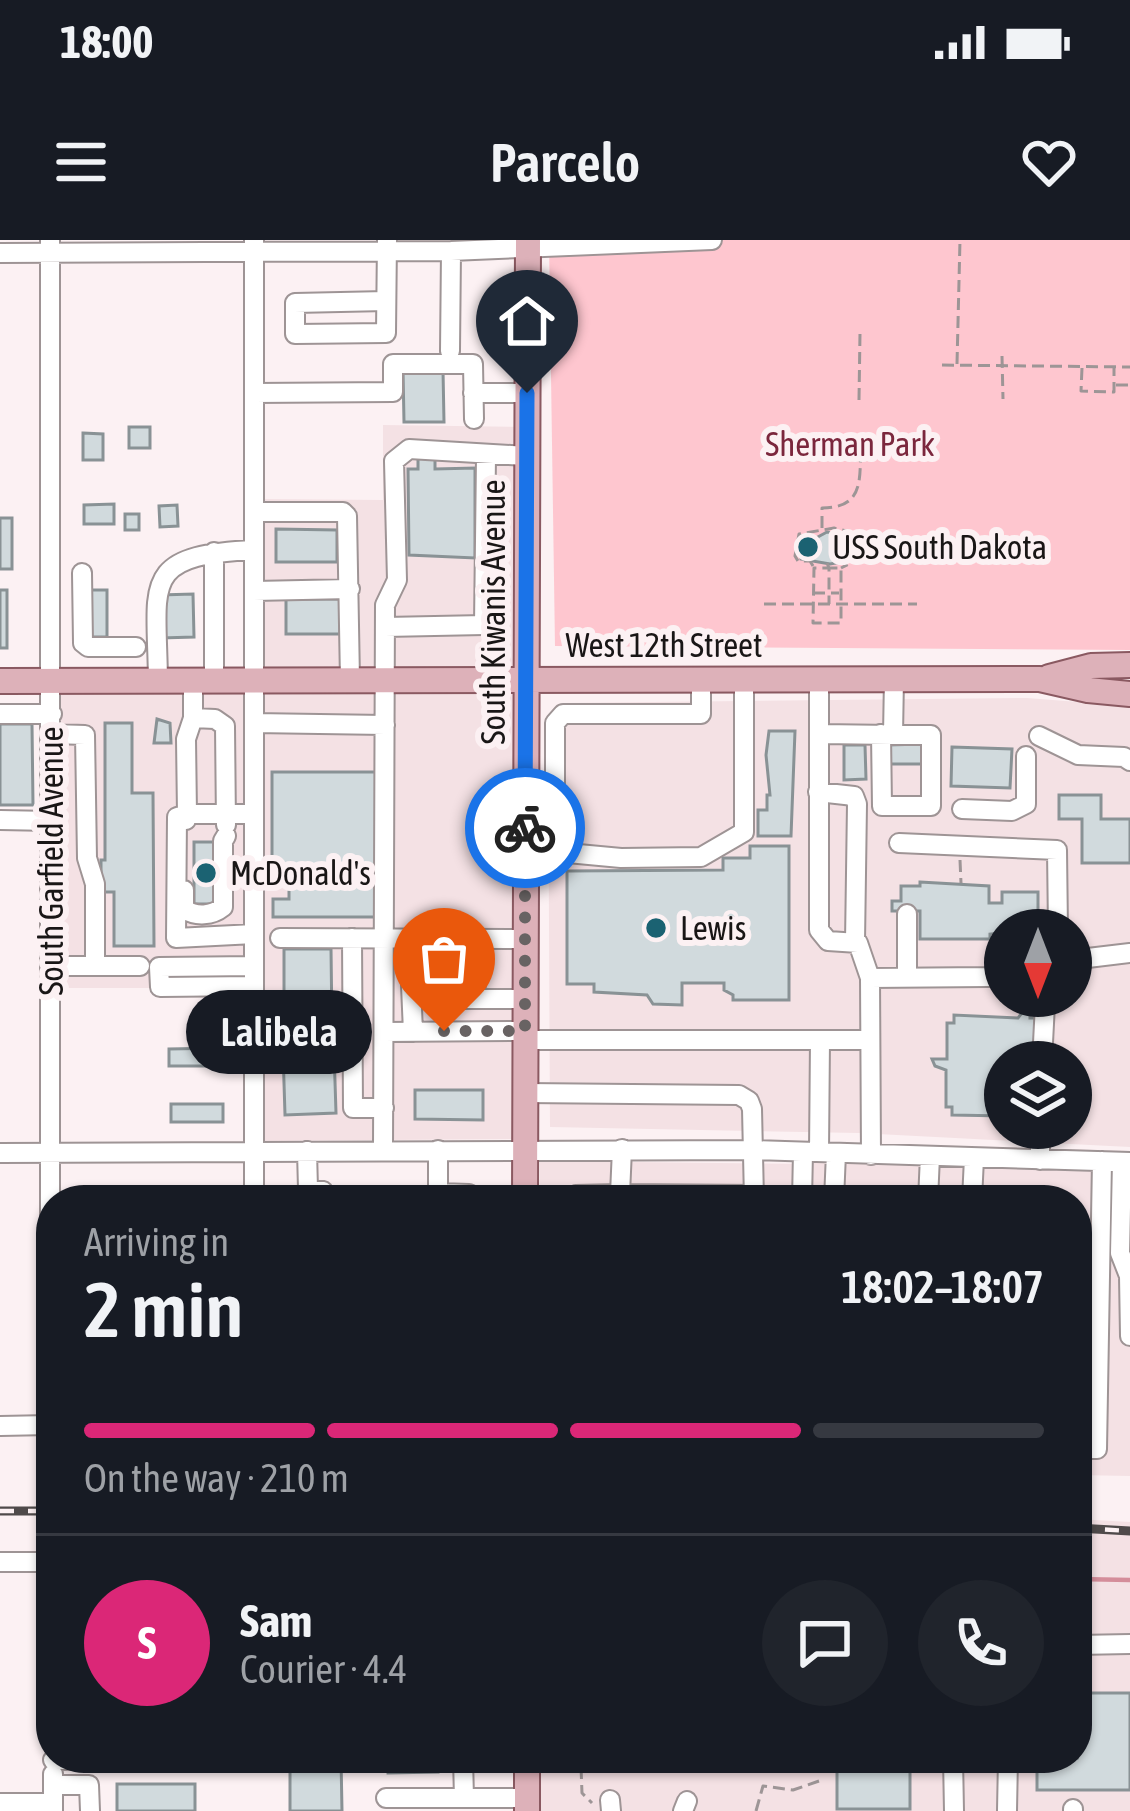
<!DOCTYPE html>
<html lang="en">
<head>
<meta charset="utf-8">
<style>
  body { margin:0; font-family:"Asap Condensed",sans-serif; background:#20242c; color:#f1f3f6; height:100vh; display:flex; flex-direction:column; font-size:45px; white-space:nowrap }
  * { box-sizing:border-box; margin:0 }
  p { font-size:39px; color:#9ea1a6 }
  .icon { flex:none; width:66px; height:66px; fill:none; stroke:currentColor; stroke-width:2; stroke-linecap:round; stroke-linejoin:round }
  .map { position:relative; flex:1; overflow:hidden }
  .details { position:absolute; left:36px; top:945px; width:1056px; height:588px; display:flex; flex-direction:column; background:#171b24; border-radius:48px; box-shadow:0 3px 9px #0004 }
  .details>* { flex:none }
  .needle { width:78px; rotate:180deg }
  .buttons { position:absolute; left:984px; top:669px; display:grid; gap:24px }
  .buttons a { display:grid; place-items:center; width:108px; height:108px; border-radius:50%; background:#171b24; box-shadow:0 3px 9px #0004; font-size:60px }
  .pin { position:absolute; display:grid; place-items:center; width:102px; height:102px; color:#fff; margin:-123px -51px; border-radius:50% 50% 50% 0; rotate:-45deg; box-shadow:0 0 12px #0007 }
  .pin .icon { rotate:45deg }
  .courier { position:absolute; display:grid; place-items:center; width:120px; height:120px; margin:-60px; border:9px solid #1a73e8; border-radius:50%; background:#fff; color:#222; box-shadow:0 3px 15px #0007 }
  .bubble { position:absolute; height:84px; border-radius:42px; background:#171b24; box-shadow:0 3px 9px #0004; font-size:39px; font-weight:600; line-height:84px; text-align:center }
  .summary em { font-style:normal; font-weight:600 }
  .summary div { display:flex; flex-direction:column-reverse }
  .summary { display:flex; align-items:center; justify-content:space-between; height:204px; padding:0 48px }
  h1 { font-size:78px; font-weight:600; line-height:90px }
  .bar { display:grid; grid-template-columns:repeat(4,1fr); gap:18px 12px; align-content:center; height:144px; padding:0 48px }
  .bar i { height:15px; border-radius:9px; background:#363941 }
  .bar .active { background:#db2777 }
  .bar p { grid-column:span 4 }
  .line { display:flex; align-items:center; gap:30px; padding:0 48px; border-top:3px solid #363941 }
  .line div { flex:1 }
  .round { display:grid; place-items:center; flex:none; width:126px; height:126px; border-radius:63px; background:#20242c }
  .status { display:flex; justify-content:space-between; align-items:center; height:84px; padding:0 60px; background:#171b24; direction:ltr }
  .status svg { height:33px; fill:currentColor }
  header { display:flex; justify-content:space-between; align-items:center; height:156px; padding:0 48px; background:#171b24; font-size:54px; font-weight:600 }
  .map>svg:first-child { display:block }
  .built { fill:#f4e1e4; fill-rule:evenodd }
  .green { fill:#fec6cf }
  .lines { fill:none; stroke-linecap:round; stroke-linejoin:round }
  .stream { stroke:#d48d9a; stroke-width:4.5 }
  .building { fill:#d1dadd; stroke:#899295; stroke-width:3 }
  .minor-casing { stroke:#9e9495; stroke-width:22 }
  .major-casing { stroke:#8a5961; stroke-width:28 }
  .path { stroke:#9d9596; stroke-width:3; stroke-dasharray:12 6; stroke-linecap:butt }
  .minor { stroke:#fff; stroke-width:18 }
  .major { stroke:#ddb1b9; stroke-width:24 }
  .rail-casing { stroke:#4f4a4a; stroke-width:9 }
  .rail { stroke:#fcf1f3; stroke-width:4.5; stroke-dasharray:14; stroke-linecap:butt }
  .done { stroke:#686363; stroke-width:12; stroke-dasharray:0 21.6 }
  .route { stroke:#1a73e8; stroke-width:15 }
  .poi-dot { fill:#1b6272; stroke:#fcf1f3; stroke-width:4.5 }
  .labels { text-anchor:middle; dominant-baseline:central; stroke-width:12; stroke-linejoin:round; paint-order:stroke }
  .park-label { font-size:33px; fill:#7b273d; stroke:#fcf1f3 }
  .poi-label { font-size:33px; fill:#191616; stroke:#fcf1f3; text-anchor:start }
  .street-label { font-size:33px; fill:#191616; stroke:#fcf1f3 }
</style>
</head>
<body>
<div class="status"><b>18:00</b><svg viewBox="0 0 49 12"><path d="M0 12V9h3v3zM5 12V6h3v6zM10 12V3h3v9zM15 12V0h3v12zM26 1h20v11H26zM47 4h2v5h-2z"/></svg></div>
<header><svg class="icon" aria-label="menu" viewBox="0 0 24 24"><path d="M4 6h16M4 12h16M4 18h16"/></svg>Parcelo<svg class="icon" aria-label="heart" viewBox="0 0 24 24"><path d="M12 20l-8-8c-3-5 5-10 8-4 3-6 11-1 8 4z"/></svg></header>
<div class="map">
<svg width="1130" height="1571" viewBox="0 0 1130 1571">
  <rect width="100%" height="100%" fill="#fcf1f3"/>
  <path class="built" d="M383,185L524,187L515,427L262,432L261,259L383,260Z
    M247,451L248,718L156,719L155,748H56L57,452Z
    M262,451L516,453L515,899L262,901Z
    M1027,458L1130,466V907L858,893L550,887L548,477L554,468L564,463ZM1005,690H1071V756H1005ZM1005,822H1071V888H1005Z
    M815,902L1130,911V1236L1077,1235V960H540V921L813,924Z
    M1077,1279L1130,1282V1571H527V1518H1077Z"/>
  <path class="green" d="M549,0H1130V410L555,406Z"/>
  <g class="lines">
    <path class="stream" d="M1077,1339L1130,1340"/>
  </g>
  <path class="building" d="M403,130H443L444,182H404Z
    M129,187H150V208H129Z
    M83,193L103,194V220H83Z
    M418,218H435V229L475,228V318L409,315L408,229H418Z
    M114,264V284H84V265Z
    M177,265L178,286L160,287L159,266Z
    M125,274H139V290H125Z
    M0,278H12V329H0Z
    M276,289L337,290V322H276Z
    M827,292L854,296V320L830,324L801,319V296L816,298Z
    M0,350H7V408H0Z
    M87,350H107V397H87Z
    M193,354L194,397L161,398L160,355Z
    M286,359H340V394H286Z
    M157,479L170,483L171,503H154Z
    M105,483H132V553H153L154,706H114V652H101V620H105Z
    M0,484H32L33,565H0Z
    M769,491H795L791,596H758V570H767V555H770L766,515Z
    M923,504V524H887V505Z
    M844,505H865L866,539L844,540Z
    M952,507L1012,509L1010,548L951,546Z
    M272,532H380V677H273V659H289V630H272Z
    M1059,555H1101V579H1130V623H1082V579H1059Z
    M194,602H218V664H194Z
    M750,606H789V760H733V755L724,750V743H682V765L653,764L647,755L594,752V744H567V631L723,630V618H750Z
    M920,642L989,646V663H1002V652H1038V685H1033V690L990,694V699H920V671H892V661H901V646H920Z
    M284,709H331L332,786H284Z
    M433,725L486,726L485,750L433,749Z
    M1025,769H1030V778H1037L1036,822H1005V876L952,875V867H946V830L935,826L932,819H947V783H954V775L1018,778Z
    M223,808V826H169V809Z
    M334,810L336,873L285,875L283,811Z
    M415,850H483V880L415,879Z
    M171,864H223V882H171Z
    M1077,996H1092L1090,1076L1077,1075Z
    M1077,1453H1130V1550H1037V1518H1077Z
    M290,1518H341L342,1571H290Z
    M387,1518H438V1532L388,1533Z
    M742,1518H763L762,1530L741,1529Z
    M837,1518H910V1569H837Z
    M117,1544H195V1571H117Z"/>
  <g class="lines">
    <defs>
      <path id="minor" d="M50,0V1241
        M254,0V960
        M0,13L451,11L712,0
        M386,61L295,63V94L386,93L387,0
        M450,111L451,11
        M254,153L393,152V124H473L474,179
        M473,153H527
        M254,272H343L347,276L350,440
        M214,312V440
        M82,333L83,403L88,407H136
        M254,351L350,349
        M385,387L484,385L486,216
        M819,437V690L828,701L858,703L870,738
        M193,440V478L186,499L187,574L177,577L176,698L254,694
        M158,441C157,343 139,315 254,310
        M0,474H52
        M193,478L215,479L225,486L226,585
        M254,483L385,485
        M52,494L85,495L87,618L95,644V726
        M821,494L893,495L894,438
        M881,494L882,566H931V495H893
        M1039,496L1078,515L1124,517L1130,521
        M818,552L854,556L857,564L855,702
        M962,569L1012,571L1026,564V516
        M0,580L51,581
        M186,580L187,574H254
        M899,603L1057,610L1058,690
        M525,609L621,618L701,617L744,592V438
        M555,612V483L563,474H701V438
        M184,650V669C196,677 212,676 223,667V601L226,596
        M280,698L525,699
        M352,698L353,868H384
        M409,698L413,792
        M1071,720L1130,713
        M51,726H140
        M254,726L159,727L160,747L254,746
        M411,736L430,759H525
        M907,737V674
        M384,792L525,791
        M525,800H870
        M1042,822L1045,764L1049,756
        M525,853L739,855L749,861L752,869L754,960
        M622,909L620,954L754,955
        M383,910L385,365L397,340L394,221L409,209L527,216
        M438,910V953L469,954L479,960
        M307,911L308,949L323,951V960
        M819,912L820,800
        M0,913L751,910L1130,922
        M871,915L870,738L988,737L1005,733
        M1040,920V888
        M1122,922L1120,1013L1129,1036L1130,1096
        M576,960V955L620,954
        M802,960L803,912
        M834,960L836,913
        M928,960L930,916
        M972,960L974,918
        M0,1186L50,1185
        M1077,1209H1097L1102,921
        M0,1322H51
        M1077,1405L1130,1404
        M463,1518L464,1558
        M953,1518L954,1571
        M53,1520L259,1518
        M53,1534V1571
        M53,1545H89L90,1571
        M386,1558H527
        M610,1560L611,1571
        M0,1563H53
        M683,1571L687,1561
        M1007,1571L1008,1518
        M1073,1571V1569"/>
      <path id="major" d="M1049,437L1091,426L1130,425
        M0,441L1040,439L1088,450L1130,454
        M525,960L528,0
        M527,1518V1571"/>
    </defs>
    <use href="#minor" class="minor-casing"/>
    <use href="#major" class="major-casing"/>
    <path class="path" d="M1002,116L1003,159
      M957,124L960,0
      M942,125L1130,127
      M1082,128L1081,151L1114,152V127
      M1116,145H1130
      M859,160L860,93
      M822,288V268C866,268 859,237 861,203
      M827,323L829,328H814L813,383H841V328H829V364
      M813,326L810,321H798L795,316L799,294L834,288L858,294L859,319L841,328
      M813,353H839
      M764,364H917
      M960,620L961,643
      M1037,960V944
      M581,1527L582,1553L592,1563
      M756,1571L763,1546L793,1550L819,1541"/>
    <use href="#minor" class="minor"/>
    <use href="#major" class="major"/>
    <defs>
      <path id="rail" d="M0,1271H51
        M1077,1288L1130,1291"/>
    </defs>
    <use href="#rail" class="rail-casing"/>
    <use href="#rail" class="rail"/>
  </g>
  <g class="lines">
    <path class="done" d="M444,791H525V588"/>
    <path class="route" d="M525,588L527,153"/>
  </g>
  <g class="poi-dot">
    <circle cx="808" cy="307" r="12"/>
    <circle cx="206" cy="633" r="12"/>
    <circle cx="656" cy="688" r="12"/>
  </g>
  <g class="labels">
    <g class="park-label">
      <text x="850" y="204">Sherman Park</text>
    </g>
    <g class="poi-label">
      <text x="832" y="307">USS South Dakota</text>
      <text x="230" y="633">McDonald's</text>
      <text x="680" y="688">Lewis</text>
    </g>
    <g class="street-label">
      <text transform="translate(493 372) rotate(-90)">South Kiwanis Avenue</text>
      <text x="664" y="405">West 12th Street</text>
      <text transform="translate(51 621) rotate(-90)">South Garfield Avenue</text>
    </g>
  </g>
</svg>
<div class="buttons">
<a><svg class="needle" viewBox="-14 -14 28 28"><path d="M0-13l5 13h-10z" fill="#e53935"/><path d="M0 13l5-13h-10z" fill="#9ea1a6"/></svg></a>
<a><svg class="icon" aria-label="layers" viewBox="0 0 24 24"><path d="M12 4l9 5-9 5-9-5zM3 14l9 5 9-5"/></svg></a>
</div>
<div class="pin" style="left:444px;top:791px;background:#ea580c"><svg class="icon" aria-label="bag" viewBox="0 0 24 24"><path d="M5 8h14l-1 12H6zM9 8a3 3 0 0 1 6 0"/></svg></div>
<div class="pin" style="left:527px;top:153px;background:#1f2937"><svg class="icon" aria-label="home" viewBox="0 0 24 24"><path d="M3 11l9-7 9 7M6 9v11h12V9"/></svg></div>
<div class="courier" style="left:525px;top:588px"><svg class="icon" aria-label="bike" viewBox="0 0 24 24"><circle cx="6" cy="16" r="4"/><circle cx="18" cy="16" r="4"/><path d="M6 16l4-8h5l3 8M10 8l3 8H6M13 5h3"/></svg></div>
<div class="bubble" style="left:186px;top:750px;width:186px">Lalibela</div>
<section class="details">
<div class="summary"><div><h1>2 min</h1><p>Arriving in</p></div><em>18:02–18:07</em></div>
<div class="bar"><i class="active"></i><i class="active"></i><i class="active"></i><i></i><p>On the way · 210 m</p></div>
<div class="line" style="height:216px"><b class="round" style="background:#db2777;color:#fff">S</b><div><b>Sam</b><p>Courier · 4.4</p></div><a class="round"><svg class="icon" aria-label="chat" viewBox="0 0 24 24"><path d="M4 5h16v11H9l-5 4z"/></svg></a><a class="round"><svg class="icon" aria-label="phone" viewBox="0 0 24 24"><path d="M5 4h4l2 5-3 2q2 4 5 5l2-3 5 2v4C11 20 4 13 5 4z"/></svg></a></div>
</section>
</div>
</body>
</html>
